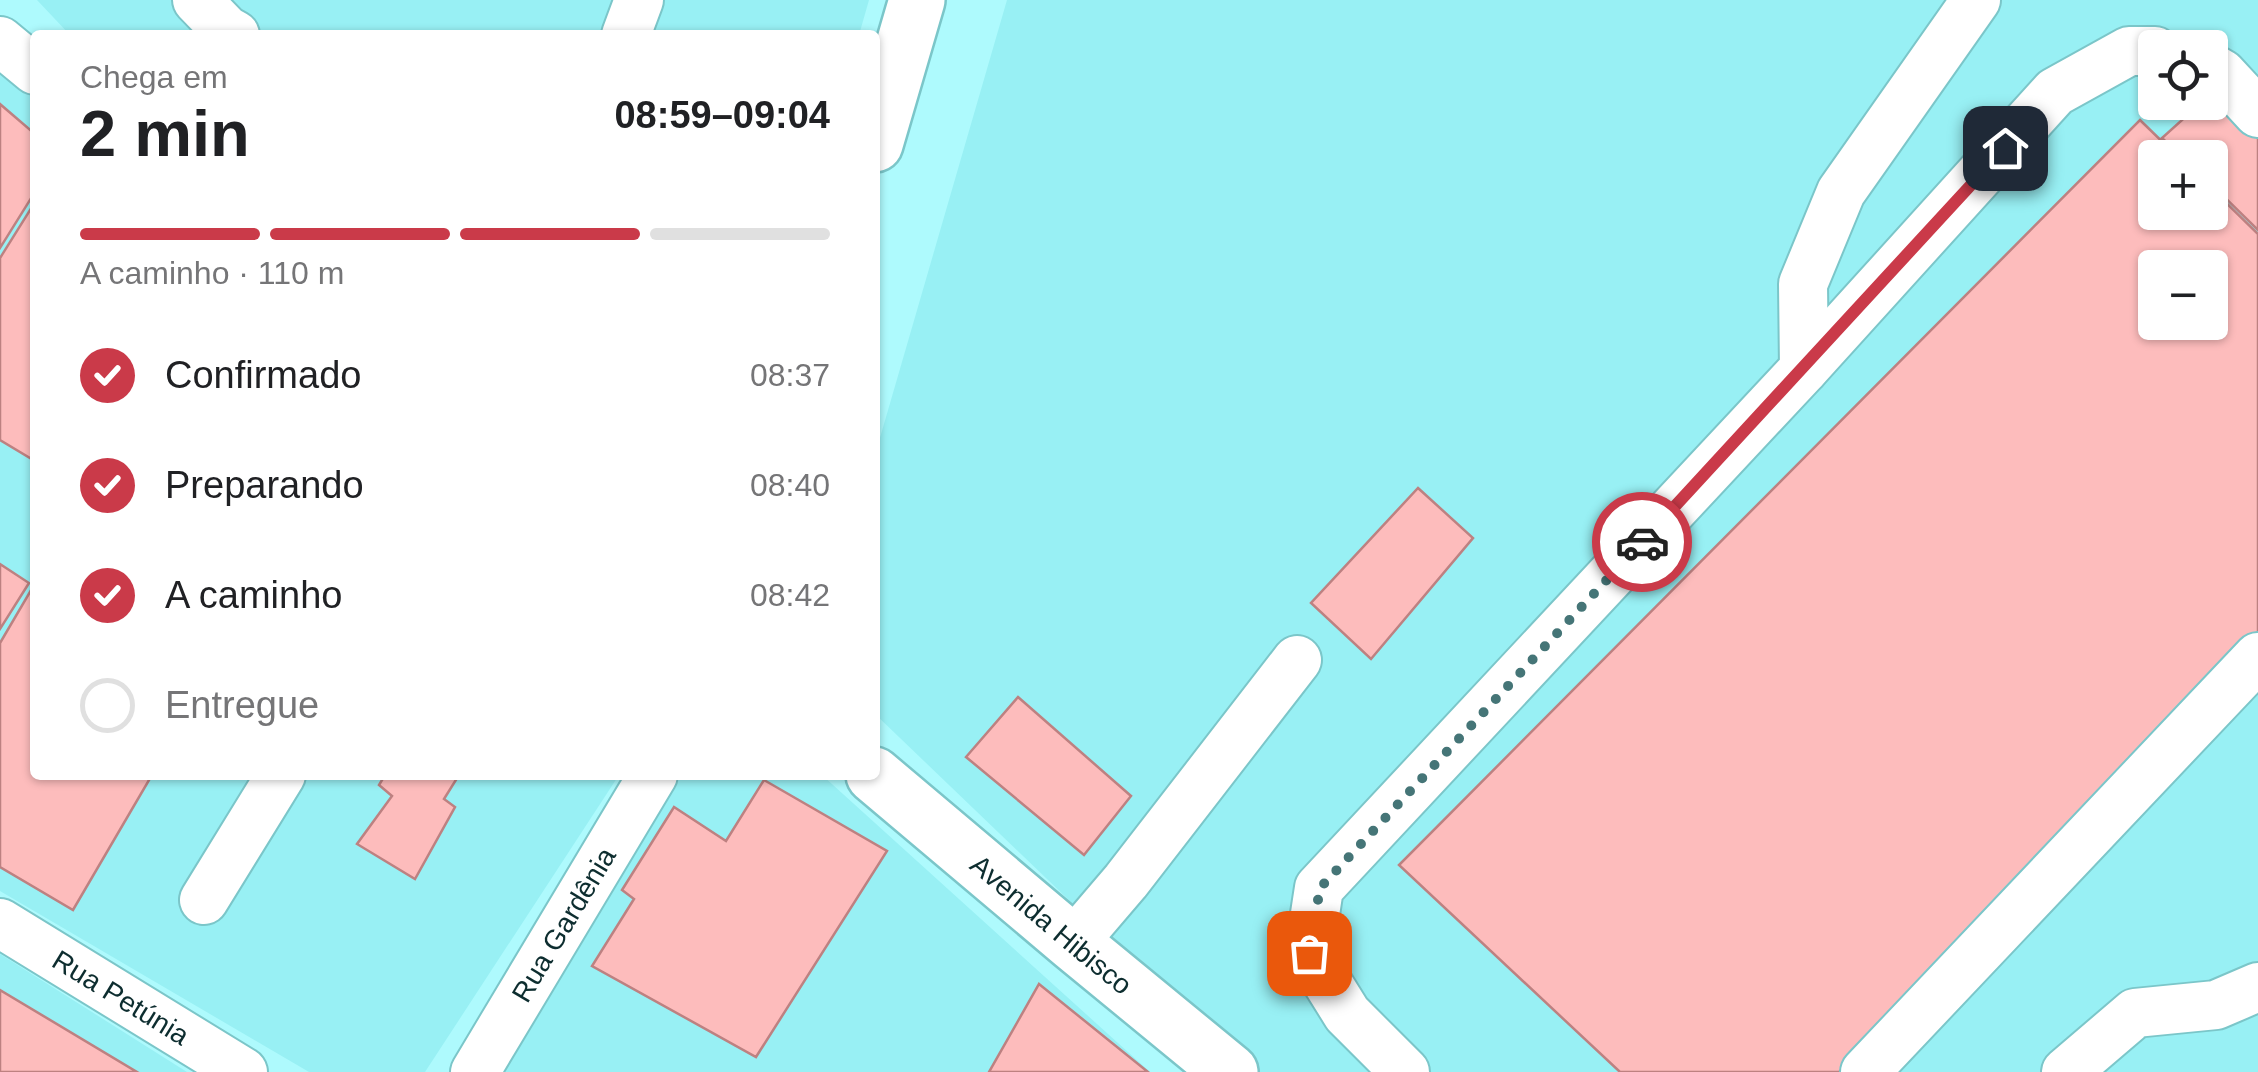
<!DOCTYPE html>
<html lang="pt">
<head>
<meta charset="utf-8">
<style>
  body { margin:0; font-family:Helvetica,sans-serif; background:#f2f2f2; color:#202124; height:100vh; display:flex; flex-direction:column; font-size:38px; white-space:nowrap }
  * { box-sizing:border-box; margin:0 }
  p { font-size:32px; color:#757577 }
  .icon { flex:none; width:55px; height:55px; fill:none; stroke:currentColor; stroke-width:2; stroke-linecap:round; stroke-linejoin:round }
  .map { position:relative; flex:1; overflow:hidden }
  .sheet { position:absolute; left:30px; top:30px; width:850px; height:750px; display:flex; flex-direction:column; background:#fff; border-radius:10px; box-shadow:0 2px 8px #0004 }
  .sheet>* { flex:none }
  .tools { position:absolute; left:2138px; top:30px; display:grid; gap:20px }
  .tools a { display:grid; place-items:center; width:90px; height:90px; border-radius:10px; background:#fff; box-shadow:0 2px 8px #0004; font-size:50px }
  .pin { position:absolute; display:grid; place-items:center; width:85px; height:85px; color:#fff; margin:-42px; border-radius:20px; box-shadow:0 5px 15px #0006 }
  .courier { position:absolute; display:grid; place-items:center; width:100px; height:100px; margin:-50px; border:8px solid #ca3a49; border-radius:50%; background:#fff; color:#222; box-shadow:0 2px 12px #0007 }
  .overview em { font-style:normal; font-weight:700 }
  .overview div { display:flex; flex-direction:column-reverse }
  .overview { display:flex; align-items:center; justify-content:space-between; height:170px; padding:0 50px }
  h1 { font-size:65px; font-weight:700; line-height:75px }
  .bar { display:grid; grid-template-columns:repeat(4,1fr); gap:15px 10px; align-content:center; height:120px; padding:0 50px }
  .bar i { height:12px; border-radius:8px; background:#e0e0e0 }
  .bar .active { background:#ca3a49 }
  .bar p { grid-column:span 4 }
  ol { padding:0 50px; list-style:none }
  li { display:flex; align-items:center; gap:30px; height:110px }
  li p { margin-inline-start:auto }
  li .icon { padding:10px; border-radius:50%; background:#ca3a49; color:#fff; stroke-width:4 }
  li:last-child { color:#757577 }
  li i { width:55px; height:55px; border:5px solid #e0e0e0; border-radius:50% }
  .map>svg:first-child { display:block }
  .built { fill:#98f0f4; fill-rule:evenodd }
  .building { fill:#fdbcbc; stroke:#bd8181; stroke-width:2.5; fill-rule:evenodd }
  .lines { fill:none; stroke-linecap:round; stroke-linejoin:round }
  .minor-casing { stroke:#7bc6c9; stroke-width:52 }
  .major-casing { stroke:#7bc6c9; stroke-width:60 }
  .minor { stroke:#fff; stroke-width:48 }
  .major { stroke:#fff; stroke-width:55 }
  .done { stroke:#457577; stroke-width:10; stroke-dasharray:0 18 }
  .route { stroke:#ca3a49; stroke-width:12 }
  .labels { text-anchor:middle; dominant-baseline:central; stroke-width:8; stroke-linejoin:round; paint-order:stroke }
  .street-label { font-size:28px; fill:#0d2d2f; stroke:#fff }
</style>
</head>
<body>
<div class="map">
<svg width="2258" height="1072" viewBox="0 0 2258 1072">
  <rect width="100%" height="100%" fill="#aefafd"/>
  <path class="built" d="M37,0H869L859,35H70Z
    M1007,0H2258V1072H1248L875,714V455ZM2155,48H2210V102H2155ZM2155,158H2210V212H2155ZM2155,268H2210V322H2155Z
    M0,55L35,86V775H619L425,1072H309L0,891Z
    M682,775H822L1150,1072H503Z
    M0,954L187,1072H0Z"/>
  <path class="building" d="M2213,92L2258,137V230L2210,183V158H2183L2162,138L2202,102H2210V95Z
    M0,104L35,134V192L0,248Z
    M2140,120L2179,158H2155V212H2210V187L2258,234V640L1839,1072H1620L1399,865ZM2155,268H2210V322H2155Z
    M35,202V461L0,440V258Z
    M1418,488L1473,538L1371,659L1311,603Z
    M0,564L29,583L0,629Z
    M34,585L35,775H152L73,910L0,867V643Z
    M1018,697L1131,796L1084,855L966,757Z
    M385,775H459L444,799L455,807L415,879L357,844L392,796L379,785Z
    M764,780L887,851L756,1057L592,966L634,899L622,890L674,807L726,841Z
    M1039,984L1148,1072H989Z
    M0,990L137,1072H0Z"/>
  <g class="lines">
    <defs>
      <g id="minor">
        <path d="M197,0L226,30L235,35"/>
        <path d="M626,35L639,0"/>
        <path d="M0,41L35,70"/>
        <path d="M2210,67L2222,74L2258,113"/>
        <path d="M1804,369L1803,284L1841,192L1976,0"/>
        <path d="M204,900L281,775"/>
        <path id="s1" d="M0,923L243,1072"/>
        <path d="M1073,943L1126,881L1297,660"/>
        <path id="s2" d="M475,1072L653,775"/>
        <path d="M1405,1072L1347,1014L1309,953L1319,888L1804,369L2055,92L2129,51H2155"/>
        <path d="M1865,1072L2258,657"/>
        <path d="M2066,1072L2135,1013L2216,1005L2258,987"/>
      </g>
      <g id="major">
        <path d="M875,144L917,0"/>
        <path id="s3" d="M874,775L1073,943L1230,1072"/>
      </g>
    </defs>
    <use href="#minor" class="minor-casing"/>
    <use href="#major" class="major-casing"/>
    <use href="#minor" class="minor"/>
    <use href="#major" class="major"/>
  </g>
  <g class="lines">
    <path class="done" d="M1309,953L1320,888L1642,542"/>
    <path class="route" d="M1642,542L2005,148"/>
  </g>
  <g class="labels">
    <g class="street-label">
      <text stroke="none"><textPath href="#s2" startOffset="172">Rua Gardênia</textPath></text>
      <text stroke="none"><textPath href="#s3" startOffset="232">Avenida Hibisco</textPath></text>
      <text stroke="none"><textPath href="#s1" startOffset="142">Rua Petúnia</textPath></text>
    </g>
  </g>
</svg>
<div class="tools">
<a><svg class="icon" aria-label="locate" viewBox="0 0 24 24"><circle cx="12" cy="12" r="6"/><path d="M12 2v4M12 18v4M2 12h4M18 12h4"/></svg></a>
<a>+</a>
<a>−</a>
</div>
<div class="pin" style="left:1309px;top:953px;background:#ea580c"><svg class="icon" aria-label="bag" viewBox="0 0 24 24"><path d="M5 8h14l-1 12H6zM9 8a3 3 0 0 1 6 0"/></svg></div>
<div class="pin" style="left:2005px;top:148px;background:#1f2937"><svg class="icon" aria-label="home" viewBox="0 0 24 24"><path d="M3 11l9-7 9 7M6 9v11h12V9"/></svg></div>
<div class="courier" style="left:1642px;top:542px"><svg class="icon" aria-label="car" viewBox="0 0 24 24"><path d="M5 17H2v-5l4-1 3-4h7l3 4 3 1v5h-3M9 17h6M6 11h13"/><circle cx="7" cy="17" r="2"/><circle cx="17" cy="17" r="2"/></svg></div>
<section class="sheet">
<div class="overview"><div><h1>2 min</h1><p>Chega em</p></div><em>08:59–09:04</em></div>
<div class="bar"><i class="active"></i><i class="active"></i><i class="active"></i><i></i><p>A caminho · 110 m</p></div>
<ol>
<li><svg class="icon" aria-label="check" viewBox="0 0 24 24"><path d="M5 12l5 5 9-10"/></svg>Confirmado<p>08:37</p></li>
<li><svg class="icon" aria-label="check" viewBox="0 0 24 24"><path d="M5 12l5 5 9-10"/></svg>Preparando<p>08:40</p></li>
<li><svg class="icon" aria-label="check" viewBox="0 0 24 24"><path d="M5 12l5 5 9-10"/></svg>A caminho<p>08:42</p></li>
<li><i></i>Entregue</li>
</ol>
</section>
</div>
</body>
</html>
